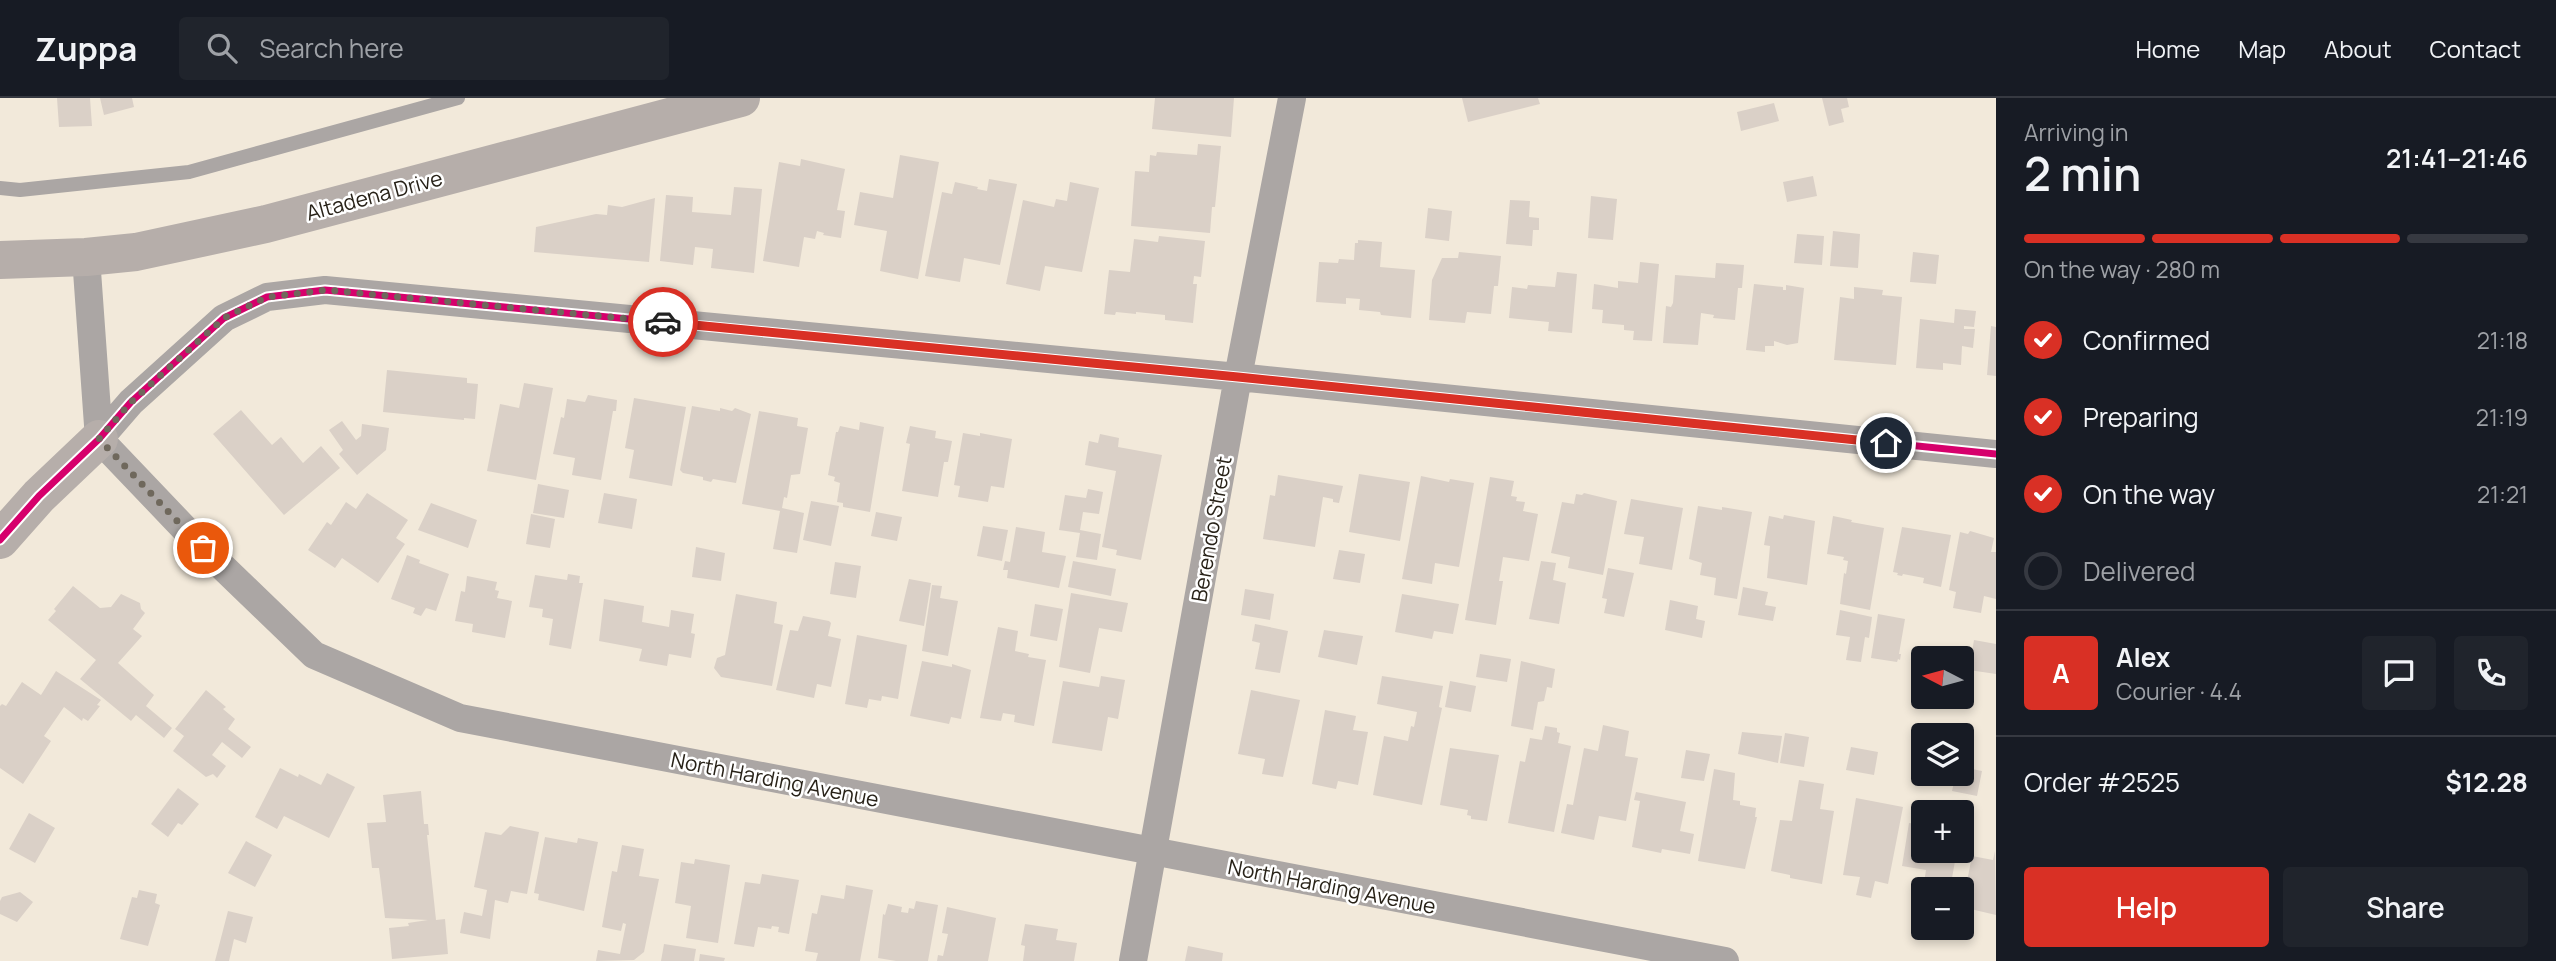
<!DOCTYPE html>
<html lang="en">
<head>
<meta charset="utf-8">
<style>
  body { margin:0; font-family:Manrope,sans-serif; background:#20242c; color:#f1f3f6; height:100vh; display:flex; flex-direction:column; font-size:26px; white-space:nowrap }
  * { box-sizing:border-box; margin:0 }
  p { font-size:23px; color:#9ea1a6 }
  .icon { flex:none; width:38px; height:38px; fill:none; stroke:currentColor; stroke-width:2; stroke-linecap:round; stroke-linejoin:round }
  .map { position:relative; flex:1; overflow:hidden }
  .sheet { display:flex; flex-direction:column; background:#171b24; width:560px }
  .sheet>* { flex:none }
  .needle { width:46px; rotate:276deg }
  .tools { position:absolute; left:1911px; top:548px; display:grid; gap:14px }
  .tools a { display:grid; place-items:center; width:63px; height:63px; border-radius:7px; background:#171b24; box-shadow:0 4px 10px #0003; font-size:35px }
  .pin { position:absolute; display:grid; place-items:center; width:60px; height:60px; color:#fff; margin:-30px; border:4px solid #fff; border-radius:50%; box-shadow:0 2px 7px #0007 }
  .courier { position:absolute; display:grid; place-items:center; width:70px; height:70px; margin:-35px; border:5px solid #d93025; border-radius:50%; background:#fff; color:#222; box-shadow:0 2px 9px #0007 }
  .headline em { font-style:normal; font-weight:600 }
  .headline div { display:flex; flex-direction:column-reverse }
  .headline { display:flex; align-items:center; justify-content:space-between; height:119px; padding:0 28px }
  h1 { font-size:46px; font-weight:600; line-height:52px }
  .bar { display:grid; grid-template-columns:repeat(4,1fr); gap:10px 7px; align-content:center; height:84px; padding:0 28px }
  .bar i { height:9px; border-radius:5px; background:#363941 }
  .bar .current { background:#d93025 }
  .bar p { grid-column:span 4 }
  .line { display:flex; align-items:center; gap:18px; padding:0 28px; border-top:2px solid #363941 }
  .line div { flex:1 }
  .round { display:grid; place-items:center; flex:none; width:74px; height:74px; border-radius:7px; background:#20242c }
  ol { padding:0 28px; list-style:none }
  li { display:flex; align-items:center; gap:21px; height:77px }
  li p { margin-inline-start:auto }
  li .icon { padding:7px; border-radius:50%; background:#d93025; color:#fff; stroke-width:4 }
  li:last-child { color:#9ea1a6 }
  li i { width:38px; height:38px; border:4px solid #363941; border-radius:50% }
  .primary-button { display:flex; gap:14px; margin-top:auto; padding:14px 28px }
  .primary-button a { flex:1; height:80px; border-radius:7px; background:#d93025; color:#fff; font-size:28px; font-weight:600; line-height:80px; text-align:center }
  .primary-button a+a { background:#20242c; color:#f1f3f6 }
  header { display:flex; align-items:center; gap:42px; box-sizing:border-box; height:98px; padding:0 35px; background:#171b24; border-bottom:2px solid #363941 }
  header strong { font-size:33px }
  nav { display:flex; gap:38px; margin-inline-start:auto; font-size:24px }
  .search { width:490px; height:63px; background:#20242c; display:flex; align-items:center; gap:18px; box-sizing:border-box; padding:0 24px; border-radius:7px; color:#9ea1a6; font-size:26px }
  main { display:flex; flex:1; min-height:0 }
  .map>svg:first-child { display:block }
  .building { fill:#dad0c7 }
  .lines { fill:none; stroke-linecap:round; stroke-linejoin:round }
  .lane { stroke:#aba6a4; stroke-width:14 }
  .street { stroke:#aba6a4; stroke-width:28 }
  .secondary { stroke:#b6aeaa; stroke-width:38 }
  .cycleway-casing { stroke:#fff; stroke-width:11 }
  .cycleway { stroke:#d6006c; stroke-width:7 }
  .done { stroke:#6f685c; stroke-width:7; stroke-dasharray:0 12.6 }
  .route { stroke:#d93025; stroke-width:9 }
  .labels { text-anchor:middle; dominant-baseline:central; stroke-width:5; stroke-linejoin:round; paint-order:stroke }
  .street-label { font-size:21px; fill:#282218; stroke:#fff }
</style>
</head>
<body>
<header>
<strong>Zuppa</strong>
<div class="search"><svg class="icon" aria-label="search" viewBox="0 0 24 24"><circle cx="10" cy="10" r="6"/><path d="M15 15l6 6"/></svg>Search here</div>
<nav><a>Home</a><a>Map</a><a>About</a><a>Contact</a></nav>
</header>
<main>
<div class="map">
<svg width="1996" height="863" viewBox="0 0 1996 863">
  <rect width="100%" height="100%" fill="#f2e9da"/>
  <path class="building" d="M57,0H90L92,28L59,29Z
    M100,0H132L134,9L104,17Z
    M1155,0H1234L1231,39L1152,31Z
    M1462,0H1538L1540,6L1468,24Z
    M1822,0H1847L1849,9L1841,11L1844,24L1829,28Z
    M1774,5L1779,23L1741,33L1737,14Z
    M1198,46L1221,48L1215,109H1212L1210,135L1131,128L1135,73L1149,74L1150,57L1156,58L1157,54L1197,57Z
    M900,57L939,64L918,181L880,173L887,133L854,127L860,94L893,100Z
    M801,61L845,71L837,112L845,113L841,140L823,137L824,135L817,133L815,141L804,139L799,169L763,163L779,64L800,68Z
    M1813,78L1817,98L1787,104L1783,84Z
    M989,81L1017,86L1000,167L964,160L960,184L925,178L942,94L952,96L955,84L978,89L977,91L987,93Z
    M1070,84L1099,90L1082,174L1045,168L1040,193L1006,186L1023,102L1054,109L1056,101L1067,103Z
    M734,89L762,91L754,175L711,170L713,151L695,149L693,167L660,163L666,97L693,99L692,114L731,117Z
    M1591,98L1617,101L1613,142L1588,140Z
    M655,100L649,164L534,154L536,129L596,116L607,117L608,107L622,109Z
    M1510,102L1530,103L1529,119L1539,120V132H1533L1532,148L1506,146Z
    M1428,110L1452,113L1449,143L1425,140Z
    M1833,133L1860,136L1858,170L1830,168Z
    M1797,136L1824,138L1822,167L1794,165Z
    M1159,138L1205,143L1201,179L1194,178L1193,186H1197L1193,225L1165,222V217L1136,214V216L1116,214L1115,217L1104,216L1109,172L1130,174L1134,141L1158,144Z
    M1358,142L1382,144L1380,169L1415,172L1411,220L1381,217L1380,214L1359,212L1360,201L1346,200V206L1316,204L1319,164L1338,165L1339,161L1354,162L1355,145H1358Z
    M1459,154L1501,158L1498,188H1494L1491,216L1467,214L1465,225L1429,222L1432,182L1442,160H1458Z
    M1913,154L1939,157L1936,186L1910,184Z
    M1640,164L1659,166L1652,243L1633,242L1634,233L1624,232V227L1602,225L1603,212L1592,211L1594,186L1618,190V183L1638,185Z
    M1716,165L1744,167L1742,190H1738L1735,222L1713,220L1714,217L1701,215L1698,247L1663,245L1666,208L1671,209L1673,205L1675,177L1715,180Z
    M1557,174L1577,176L1572,235L1548,233L1549,224L1509,220L1512,189L1527,191L1528,187L1555,189Z
    M1754,186L1783,189V192H1786V187L1804,190L1798,245L1787,247L1774,243V248H1765V254L1746,252Z
    M1854,189L1883,192L1882,197L1902,199L1896,267L1834,262L1840,199L1854,201Z
    M1955,211L1976,213L1974,229L1964,228V231H1975L1973,250L1962,248L1961,267L1943,265V272L1916,270L1920,221L1954,225Z
    M1991,228L1996,229V278L1987,277Z
    M387,272L467,280V285L478,286L475,321L464,320V322L383,314Z
    M524,285L553,290L536,382L487,373L500,306L519,310Z
    M588,297L617,302L616,313H613L601,382L572,377L575,360L553,356L561,319L564,320L567,301L585,304Z
    M634,300L686,309L672,388L629,380L634,352L625,350Z
    M692,308L720,313V310L732,313L735,310L751,316L736,385L713,381L711,384L703,382V379L683,375L680,372Z
    M241,312L272,347L281,339L303,365L321,348L340,370L284,417L213,336Z
    M759,313L798,320L797,328L808,330L800,376L791,377L787,400L784,399L782,410L804,415L797,455L773,451L780,413L742,406Z
    M342,323L356,342L361,338L362,326L389,330L386,352L357,377L339,356L343,352L329,332Z
    M860,324L884,329L870,414L843,409V405L837,404L840,385L834,383L835,379L828,377L836,334H838L840,328L859,332Z
    M910,328L936,333L935,340L952,343L948,364H944L938,399L902,393L910,346L906,345Z
    M963,335L980,338V335L1012,341L1004,390L991,388L988,404L958,399L960,388L954,387Z
    M1100,336L1119,340L1118,349L1162,357L1141,462L1116,457L1117,452L1102,449L1116,373L1085,367L1089,343L1098,345Z
    M1359,376L1410,384L1400,443L1349,434Z
    M1278,377L1343,388L1339,405L1333,404V401L1323,399L1315,449L1263,441L1270,397L1275,398Z
    M1421,378L1449,384L1450,381L1474,385L1459,469L1435,465L1432,486L1402,481Z
    M1490,379L1514,383L1511,398L1517,399L1516,403L1525,404L1523,413L1538,416L1529,463L1503,459L1499,483H1503L1496,527L1465,522Z
    M538,386L569,392L564,420L533,415Z
    M1088,391L1103,394L1099,416L1083,414L1080,432L1101,436L1097,462L1076,459L1080,435L1059,432L1065,397L1086,400Z
    M367,395L408,422L396,440L405,446L378,485L342,460L335,470L308,452L327,424L331,427L346,404L356,411Z
    M604,395L637,401L632,431L598,425Z
    M1584,395L1617,403L1603,477L1568,470L1570,459L1551,455L1562,404L1574,406L1576,396L1582,397Z
    M1631,401L1683,410L1672,472L1639,466L1644,439L1624,436Z
    M811,403L839,408L831,448L803,442Z
    M431,405L477,422L468,450L418,432Z
    M1698,408L1722,412V409L1752,414L1737,501L1714,497L1716,480L1700,477L1702,465L1689,461Z
    M876,414L902,419L897,443L871,438Z
    M531,416L555,421L550,450L526,446Z
    M1784,417L1815,423L1807,487L1767,480L1770,448L1764,447L1769,418L1783,421Z
    M1833,418L1852,422L1851,424L1884,430L1870,512L1840,506L1844,475L1846,476L1848,463L1843,462L1844,459L1827,456Z
    M983,428L1008,432L1002,463L977,458Z
    M1016,429L1045,434L1042,454L1066,458L1059,490L1007,480L1008,472H1003L1005,463L1010,464Z
    M1902,429L1951,437L1941,489L1923,485L1924,480L1903,476L1902,478L1897,477L1898,475L1893,474Z
    M1970,433L1994,440L1991,454H1996V501L1984,498L1981,515L1953,510L1956,494L1949,492L1960,434L1968,436Z
    M696,449L725,455L721,483L692,479Z
    M1339,452L1365,456L1360,485L1333,481Z
    M407,457L420,462L419,465L449,476L436,513L426,510L421,518L413,515L415,510L391,501Z
    M1073,463L1116,471L1111,498L1068,489Z
    M1541,463L1556,465L1553,482L1566,485L1559,526L1529,521Z
    M835,464L861,468L856,500L830,496Z
    M1608,470L1634,475L1624,519L1604,515L1607,501L1602,500Z
    M568,476L580,478L579,485H583L571,551L549,547L553,521L542,519L543,511L529,509L535,477L567,482Z
    M467,478L497,484L495,492L499,493L497,500L512,503L505,540L472,534L473,526L455,523L461,493L465,494Z
    M909,481L931,485L924,528L899,523Z
    M932,487L942,488L940,500L958,503L948,558L922,553Z
    M73,488L100,510L111,509L121,496L140,505L141,511L145,515L133,531L142,538L118,565L154,597L146,608L172,630L164,640L136,617L131,623L80,581L96,562L48,522L56,513L54,511Z
    M1743,489L1768,494L1765,507L1776,509L1773,523L1738,517Z
    M1245,491L1274,496L1270,522L1241,517Z
    M1071,495L1128,505L1122,534L1099,530L1090,575L1059,569Z
    M736,496L777,504L774,525L783,527L772,588L721,579L714,570L717,560L725,557Z
    M1402,496L1459,506L1453,536L1434,533L1432,541L1395,534Z
    M604,501L644,508L642,524L669,529L671,512L694,516L691,535L695,536L691,560L669,556L667,568L639,563L642,551L599,543Z
    M1670,502L1698,508L1696,521L1705,523L1702,540L1665,532Z
    M1035,506L1063,511L1057,543L1030,538Z
    M1840,512L1872,519L1869,540L1865,539L1861,564L1846,562L1850,539L1836,537Z
    M1878,516L1905,521L1899,556H1901L1900,562L1898,561L1897,564L1871,560Z
    M803,518L829,523L831,525L828,538L841,541L831,589L817,586L814,600L776,592L790,532L798,533Z
    M1255,526L1288,533L1280,575L1255,571L1260,545L1252,543Z
    M998,529L1018,533L1015,553L1029,556L1028,559L1046,562L1034,628L1014,624L1015,617L1003,615L1001,623L980,620Z
    M1324,532L1363,538L1357,567L1318,559Z
    M857,537L907,547L898,601L882,598L881,603L869,601L867,610L845,606Z
    M1974,542L1996,546V576L1969,572Z
    M1480,556L1511,561L1507,584L1476,579Z
    M922,563L952,569V566L971,572L961,621L951,619L949,626L910,618Z
    M1521,563L1555,571L1552,590L1547,589L1544,603L1538,604L1533,632L1511,628Z
    M56,573L101,602L97,607L100,608L88,623L83,620L82,623L64,609L44,638L51,643L23,686L0,670V608L2,606L6,608L22,584L41,597Z
    M1101,578L1125,582L1118,621L1108,619L1102,653L1052,645L1063,583L1099,589Z
    M1382,578L1443,588L1439,609L1442,610L1422,707L1373,697L1384,638L1408,643L1411,628L1414,629L1417,614L1377,606Z
    M1450,583L1476,588L1471,614L1445,609Z
    M206,592L226,609L223,611L235,621L228,631L251,649L242,660L222,644L212,657L226,668L217,680L213,676L206,679L173,653L184,638L175,631Z
    M1251,592L1300,602L1283,679L1262,676L1265,661L1238,656Z
    M1325,612L1356,618L1353,632L1368,634L1358,687L1338,683L1336,691L1312,686Z
    M1603,627L1629,633L1625,658L1638,660L1626,723L1599,718L1594,742L1561,735L1567,706L1573,707L1584,650L1598,653Z
    M1545,628L1557,630V634L1560,635L1558,645L1571,648L1554,734L1508,725L1520,663L1525,664L1530,640L1542,642Z
    M1742,634L1782,638L1778,665L1738,656Z
    M1785,635L1809,639L1804,669L1780,665Z
    M1851,649L1878,654L1874,677L1846,672Z
    M1450,650L1499,657L1487,723L1471,721V718L1467,717L1468,712L1440,707Z
    M1686,652L1710,656L1704,683L1681,680Z
    M1962,669L1982,673L1977,698L1952,693L1956,676H1962Z
    M280,670L298,679L299,676L321,687L327,675L355,689L329,740L284,718L277,731L255,719Z
    M1714,671L1735,675L1733,702L1740,703V707L1756,710L1755,719H1757L1745,771L1698,763Z
    M1799,682L1824,686L1820,711L1834,713L1822,786L1790,780V777L1771,773L1780,722L1792,723Z
    M178,690L199,706L182,727L178,725L168,739L151,726Z
    M421,693L424,726H428L429,737H427L436,822L445,821L448,856L392,861L389,830L409,828L408,825L428,822L385,820L379,770H372L367,725L386,724L383,697Z
    M1636,694L1686,704L1680,733L1694,736L1690,756L1662,751L1661,755L1632,749L1640,703L1634,702Z
    M1856,700L1903,709L1888,786L1875,783L1871,800L1856,797L1860,779L1843,777Z
    M29,715L55,730L35,765L9,751Z
    M1909,725L1923,727V752H1957L1952,780L1949,779L1947,791H1923L1926,772L1902,768Z
    M510,728L539,734L527,796L511,793L508,805L495,802L490,841L460,835L464,814L482,818L487,792L474,789L485,734L501,737Z
    M545,739L577,745L578,740L598,744L584,813L538,802L539,796L534,795Z
    M246,743L272,757L255,789L228,775Z
    M622,747L644,751L639,778L659,781L644,854L634,862L596,863L598,852L620,856L626,826L623,825L621,833L602,829L612,773L617,774Z
    M1995,753L1996,817L1962,809L1972,758L1993,762Z
    M695,761L730,767L718,845L686,840L691,808L675,805L681,764L694,766Z
    M762,776L799,782L789,836L778,834L779,829L772,828L771,831L758,829L754,849L734,846L745,784L760,786Z
    M846,787L873,792L860,863H816L818,855L805,853L812,815L817,816L821,797L844,801Z
    M139,792L157,796L155,805L160,807L148,848L120,841L132,799L137,800Z
    M20,794L33,804L17,824L0,816V803L2,799Z
    M916,803L938,807L928,863H896L878,860L883,816L885,817L888,806L902,809L901,814L908,815L909,810L914,811Z
    M947,809L996,820L988,863H937L938,857L943,858L948,836L942,835Z
    M228,813L253,819L246,845L234,841L229,863H215Z
    M1025,826L1058,831L1056,842L1077,845L1074,863H1023L1025,848L1021,847Z
    M664,846L696,851L694,863H661Z
    M1188,848L1223,855L1222,863H1185Z
    M700,856L725,860L724,863H699Z"/>
  <g class="lines">
    <path class="lane" d="M0,90L20,92L189,74L458,0"/>
    <path class="street" d="M86,159L99,341L203,450L314,557L460,620L1725,863
      M99,341L131,304L224,220L267,199L325,192L1238,279L1996,356
      M1133,863L1238,279L1292,0"/>
    <path class="secondary" d="M0,162L86,159L136,154L266,126L741,0
      M0,442L39,398L99,341"/>
    <defs>
      <path id="cycleway" d="M0,442L39,398L99,341L131,304L224,220L267,199L325,192L1238,279L1996,356"/>
    </defs>
    <use href="#cycleway" class="cycleway-casing"/>
    <use href="#cycleway" class="cycleway"/>
  </g>
  <g class="lines">
    <path class="done" d="M203,450L99,341L131,304L224,220L267,199L326,192L663,224"/>
    <path class="route" d="M663,224L1238,279L1886,345"/>
  </g>
  <g class="labels">
    <g class="street-label">
      <text transform="translate(374 97) rotate(-15)">Altadena Drive</text>
      <text transform="translate(1211 431) rotate(-80)">Berendo Street</text>
      <text transform="translate(775 681) rotate(11)">North Harding Avenue</text>
      <text transform="translate(1332 788) rotate(11)">North Harding Avenue</text>
    </g>
  </g>
</svg>
<div class="tools">
<a><svg class="needle" viewBox="-14 -14 28 28"><path d="M0-13l5 13h-10z" fill="#e53935"/><path d="M0 13l5-13h-10z" fill="#9ea1a6"/></svg></a>
<a><svg class="icon" aria-label="layers" viewBox="0 0 24 24"><path d="M12 4l9 5-9 5-9-5zM3 14l9 5 9-5"/></svg></a>
<a>+</a>
<a>−</a>
</div>
<div class="pin" style="left:203px;top:450px;background:#ea580c"><svg class="icon" aria-label="bag" viewBox="0 0 24 24"><path d="M5 8h14l-1 12H6zM9 8a3 3 0 0 1 6 0"/></svg></div>
<div class="pin" style="left:1886px;top:345px;background:#1f2937"><svg class="icon" aria-label="home" viewBox="0 0 24 24"><path d="M3 11l9-7 9 7M6 9v11h12V9"/></svg></div>
<div class="courier" style="left:663px;top:224px"><svg class="icon" aria-label="car" viewBox="0 0 24 24"><path d="M5 17H2v-5l4-1 3-4h7l3 4 3 1v5h-3M9 17h6M6 11h13"/><circle cx="7" cy="17" r="2"/><circle cx="17" cy="17" r="2"/></svg></div>
</div>
<section class="sheet">
<div class="headline"><div><h1>2 min</h1><p>Arriving in</p></div><em>21:41–21:46</em></div>
<div class="bar"><i class="current"></i><i class="current"></i><i class="current"></i><i></i><p>On the way · 280 m</p></div>
<ol>
<li><svg class="icon" aria-label="check" viewBox="0 0 24 24"><path d="M5 12l5 5 9-10"/></svg>Confirmed<p>21:18</p></li>
<li><svg class="icon" aria-label="check" viewBox="0 0 24 24"><path d="M5 12l5 5 9-10"/></svg>Preparing<p>21:19</p></li>
<li><svg class="icon" aria-label="check" viewBox="0 0 24 24"><path d="M5 12l5 5 9-10"/></svg>On the way<p>21:21</p></li>
<li><i></i>Delivered</li>
</ol>
<div class="line" style="height:126px"><b class="round" style="background:#d93025;color:#fff">A</b><div><b>Alex</b><p>Courier · 4.4</p></div><a class="round"><svg class="icon" aria-label="chat" viewBox="0 0 24 24"><path d="M4 5h16v11H9l-5 4z"/></svg></a><a class="round"><svg class="icon" aria-label="phone" viewBox="0 0 24 24"><path d="M5 4h4l2 5-3 2q2 4 5 5l2-3 5 2v4C11 20 4 13 5 4z"/></svg></a></div>
<div class="line" style="height:91px"><div>Order #2525</div><b>$12.28</b></div>
<div class="primary-button"><a>Help</a><a>Share</a></div>
</section>
</main>
</body>
</html>
